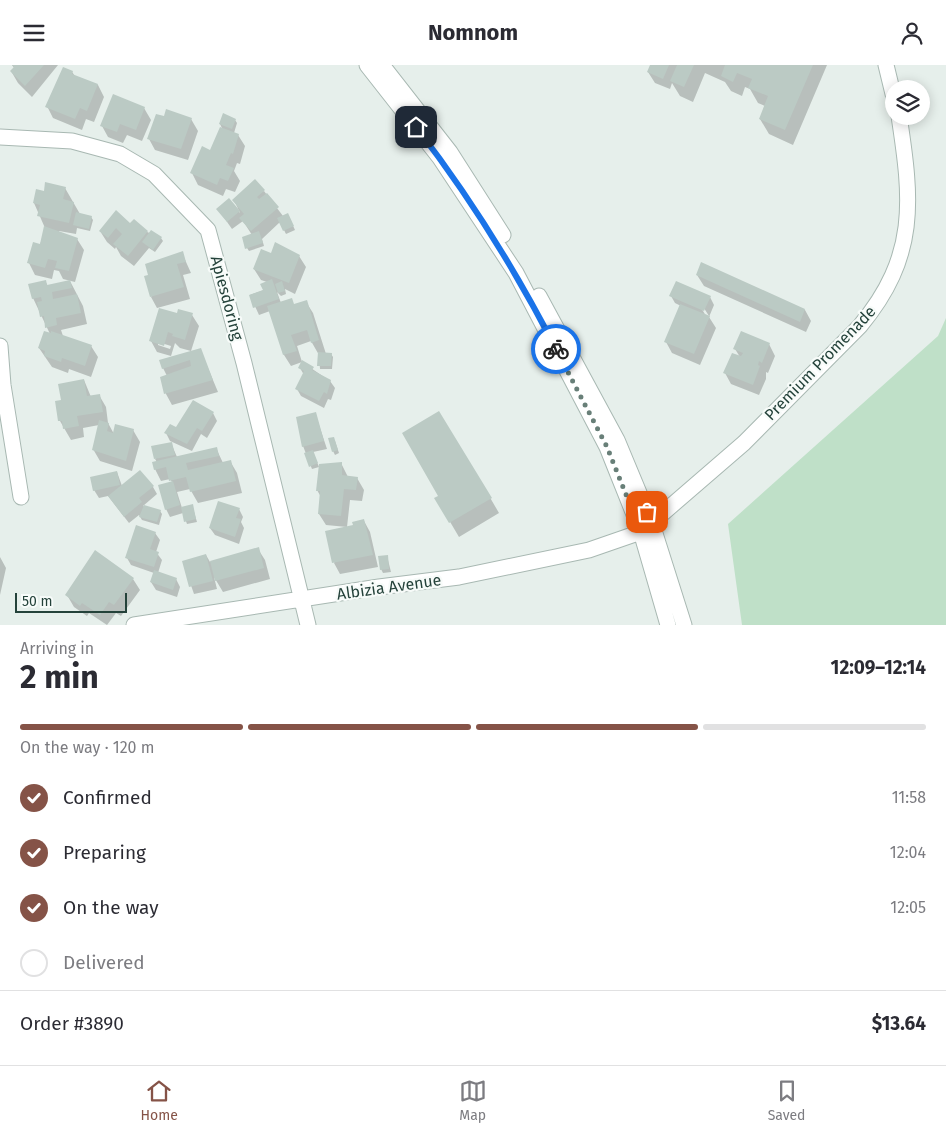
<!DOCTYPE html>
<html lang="en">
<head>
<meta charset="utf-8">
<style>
  body { margin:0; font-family:"Fira Sans",sans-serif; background:#f2f2f3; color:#2b2b33; height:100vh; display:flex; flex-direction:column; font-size:19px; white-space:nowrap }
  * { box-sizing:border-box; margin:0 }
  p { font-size:16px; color:#7c7c81 }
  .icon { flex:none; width:28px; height:28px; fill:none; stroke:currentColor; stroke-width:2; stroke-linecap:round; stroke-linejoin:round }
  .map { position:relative; height:560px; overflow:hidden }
  .panel { display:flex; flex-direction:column; background:#fff; flex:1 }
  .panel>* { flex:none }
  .tools { position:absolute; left:885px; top:15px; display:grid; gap:10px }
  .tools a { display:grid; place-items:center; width:45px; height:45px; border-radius:50%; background:#fff; box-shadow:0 2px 12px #0003; font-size:25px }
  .scale { position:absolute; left:15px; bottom:12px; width:112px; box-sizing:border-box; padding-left:5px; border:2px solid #24423a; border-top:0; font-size:14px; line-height:18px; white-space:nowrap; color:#24423a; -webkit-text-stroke:4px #f7fbf9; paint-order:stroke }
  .pin { position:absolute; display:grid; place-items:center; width:42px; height:42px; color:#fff; margin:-21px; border-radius:10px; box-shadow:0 2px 8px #0006 }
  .courier { position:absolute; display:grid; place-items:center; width:50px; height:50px; margin:-25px; border:4px solid #1a73e8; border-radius:50%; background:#fff; color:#222; box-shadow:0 1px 6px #0007 }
  .headline em { font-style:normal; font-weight:700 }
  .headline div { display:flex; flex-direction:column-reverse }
  .headline { display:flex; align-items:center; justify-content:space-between; height:85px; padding:0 20px }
  h1 { font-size:32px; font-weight:700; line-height:38px }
  .bar { display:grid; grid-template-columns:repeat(4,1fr); gap:8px 5px; align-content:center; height:60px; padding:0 20px }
  .bar i { height:6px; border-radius:4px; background:#e1e1e2 }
  .bar .on { background:#855347 }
  .bar p { grid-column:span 4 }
  .line { display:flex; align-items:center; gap:12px; padding:0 20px; border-top:1px solid #e1e1e2 }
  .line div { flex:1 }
  ol { padding:0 20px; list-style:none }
  li { display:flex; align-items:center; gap:15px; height:55px }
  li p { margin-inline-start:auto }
  li .icon { padding:5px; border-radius:50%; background:#855347; color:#fff; stroke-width:4 }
  li:last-child { color:#7c7c81 }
  li i { width:28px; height:28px; border:2px solid #e1e1e2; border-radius:50% }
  header { display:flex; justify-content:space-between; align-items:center; height:65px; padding:0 20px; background:#fff; font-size:22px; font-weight:700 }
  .menu { display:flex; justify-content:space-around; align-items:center; height:70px; border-top:1px solid #e1e1e2; background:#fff; font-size:14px; color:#7c7c81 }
  .menu a { display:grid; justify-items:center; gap:2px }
  .menu .on { color:#855347 }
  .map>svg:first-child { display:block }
  .green { fill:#bfe0c8 }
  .shadow { fill:#0003; fill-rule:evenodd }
  .building { fill:#bbcac4 }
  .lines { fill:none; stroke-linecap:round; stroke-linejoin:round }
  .minor-casing { stroke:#a8b8b2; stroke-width:17 }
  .minor { stroke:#fff; stroke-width:15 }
  .done { stroke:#687f78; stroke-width:5; stroke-dasharray:0 9 }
  .route { stroke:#1a73e8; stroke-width:6 }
  .labels { text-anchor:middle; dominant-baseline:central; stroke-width:4.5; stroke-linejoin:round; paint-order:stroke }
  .street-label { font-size:16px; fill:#24423a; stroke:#f7fbf9 }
</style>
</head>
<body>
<header><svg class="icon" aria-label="menu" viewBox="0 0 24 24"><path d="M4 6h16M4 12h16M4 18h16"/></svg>Nomnom<svg class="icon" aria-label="person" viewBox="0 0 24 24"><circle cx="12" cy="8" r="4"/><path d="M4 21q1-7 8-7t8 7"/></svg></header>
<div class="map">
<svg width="946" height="560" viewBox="0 0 946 560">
  <rect width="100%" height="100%" fill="#e6efeb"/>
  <path class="green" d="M946,253V560H742L728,459L938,271Z"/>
  <path class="shadow" d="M12,0H58L32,32L18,18L11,6L14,3Z
    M651,0H827L793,80L769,69L760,54L765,41L758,38L750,24L745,22L742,31L731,26L725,17L705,8L693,37L680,31L672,18L670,24L655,18L648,7Z
    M72,7L75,11L98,20L104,32L94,57L86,54L82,65L53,53L47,41Z
    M144,43L151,55L142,76L127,70L123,78L108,72L102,61Z
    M165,53L191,54L198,66L188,95L155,85L149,74Z
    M235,55L237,58L234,68L238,70L245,81L240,99L237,98L234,106L240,116L235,127L226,124L223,131L198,120L192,108L211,87L223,65L220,59Z
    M65,123L80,149L91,152L93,155L90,166L77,163L76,169L59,166V167L77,174L84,185L75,217L63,214L59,206L54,205L52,214L35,210L29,198L40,180L45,163L34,138L44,127Z
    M264,126L283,151L289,152L295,165L286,169L280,157L262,174L264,181L249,186L247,183L252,170L243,156L232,164L218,144L229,135L240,148L234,135Z
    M131,160L161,173L163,176L155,187L149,183L134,201L121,191L116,182L115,184L107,177L100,166Z
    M182,188L191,208L183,210L190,234L157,243L151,232Z
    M272,189L299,191L306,202L295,229L285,224L286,229L281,231L277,227L281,238L295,240L306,237L313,248L326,289H331L333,292L332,304H320L319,290L311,276L297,281L302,297L330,316L335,323L331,335L328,334L324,343L301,331L297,324L304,310L300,303L302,297L291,301L284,290L270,246L259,250L250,230L264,225L267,217L261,215L254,204Z
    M697,210L805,245L811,256L806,267L704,221Z
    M45,216L48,221L70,216L83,241L87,259L61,265L63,271L91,281L98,292L91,312L69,304L68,308L52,302L39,283L50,269L33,233Z
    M671,231L710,232L714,240L709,252L716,263L700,300L672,288L666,277L681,241L675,238ZM702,240L709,251H706L700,241Z
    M177,250H192L199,261L191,286L180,283L175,278L171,291L157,287L151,276ZM158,277L171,281L170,284L158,280Z
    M769,279L775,291L768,308L766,307V314L759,330L731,319L725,308L740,292L735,284Z
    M200,284L218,327L172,340L166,329L161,313L167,311L163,303Z
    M84,315L91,332L99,330L106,342L108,358L114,369L133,365L140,377L132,406L100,396L93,384L99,360L83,363L84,372L71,375L60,356L56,337L63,336Z
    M213,348L217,356L207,373L201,369L192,386L170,376L166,368Z
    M315,348L327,384L313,387L319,402L312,404L303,381Z
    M335,376L339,388L335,390L333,386Z
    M171,378L177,392L216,383L223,398L230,396L237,408L242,428L198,438L190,424L177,427L182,443L192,440L197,457L187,459L183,448L170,452L166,444L172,417L170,414L161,416L155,404L157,397L155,394Z
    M341,398L348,412L357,413L364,425L362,436L350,435L347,462L326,460L319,449L321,432L317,425Z
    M117,407L122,421L153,422L157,429L143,441L160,446L162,449L159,460L142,455L139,450L129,458L108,431L99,433L94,425Z
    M478,412L499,448L459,472L436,433Z
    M239,444L243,452L241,457L244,463L239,479L215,470L210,463Z
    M364,456L370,467L378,502L340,509L334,498L354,461Z
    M155,468L160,475L156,487L162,495L158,508L176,514L180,522L177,532L156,525L151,517L154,508L131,500L127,493Z
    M258,484L265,495L270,514L223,527L214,512L217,524L194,529L183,497L206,490L210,497Z
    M387,491L391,507L383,508L381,504Z
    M0,492L6,503L0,530Z
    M133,514L140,525L121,551L116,548L107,560L89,548L87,551L74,542L67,530Z"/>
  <path class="building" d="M12,0H44L25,21L10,6L14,2Z
    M650,0H669L663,14L647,7Z
    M677,0H694L684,22L670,16Z
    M725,0H813L785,65L759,54L768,31L748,23L752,14L737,8L733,17L721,11Z
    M63,2L73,6L72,9L98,19L87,46L80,43L75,54L45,42Z
    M113,29L145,42L136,65L120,59L117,67L100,61Z
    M166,44L192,53L181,84L147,74L156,49L164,51Z
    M223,48L236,54L232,64L219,59Z
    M220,62L239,69L233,89L231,88L226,100L234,103L228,116L220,113L217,120L190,108L202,81L210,85Z
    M255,114L265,125L257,132L259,134L267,128L279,142L251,166L239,153L244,149L232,135Z
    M45,117L66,122L63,134L74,137L69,158L37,151L40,140L33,138L36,124L44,126Z
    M229,133L240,146L227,157L216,144Z
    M116,145L130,158L134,154L148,166L128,191L113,179L122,169L116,163L108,173L99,166Z
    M76,147L92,151L89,164L73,160Z
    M288,148L294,161L283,166L277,153Z
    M44,161L78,173L69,206L55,203L57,196L48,194L45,203L27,198L33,177L40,179Z
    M151,165L162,172L153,185L142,177Z
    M259,166L263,178L245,184L242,172Z
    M275,177L300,190L289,218L253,204L261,184L271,188Z
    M183,186L186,197L177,199L184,222L150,232L144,211L148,210L145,199Z
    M701,197L805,244L800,257L696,210Z
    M272,214L279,234L253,243L249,230L263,225L260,219Z
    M46,215L47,220L70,215L72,223L52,227L53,234L77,229L81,248L56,253L57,260L45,263L44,251L40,252L37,237L42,236L41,232L32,234L28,219Z
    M282,216L285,226L278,228L275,219Z
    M676,216L711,231L704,246L669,231Z
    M292,233L294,239L307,235L319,275L311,278L307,265L291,270L297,286L283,290L267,241Z
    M680,239L710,251L694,289L664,277Z
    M159,243L177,248L178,244L193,248L185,275L172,271L173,269L168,267L164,281L149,276Z
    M44,266L51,268V266L92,280L85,301L62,293L61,297L44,291L45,286L38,283Z
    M741,266L770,278L762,298L759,296L758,300L760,301L753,320L723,308L732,288L741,291L743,288L733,284Z
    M201,283L213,315L164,329L160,312L191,301L190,295L162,304L159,295Z
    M318,287L332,288L331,301H317Z
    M302,295L314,302L312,305L331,315L327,329L324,327L319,336L295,324L304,306L298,303Z
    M84,314L87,331L100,329L103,347L77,351L79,361L63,364L62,356H58L55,336L61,335L58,319Z
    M193,335L214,347L202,366L197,363L187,379L164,368L170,359L176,362Z
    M439,346L492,433L449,458L434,433L438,431L402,368Z
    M316,347L324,376L302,382L296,352Z
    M99,355L109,358L107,366L113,368L115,359L134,364L126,396L92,385Z
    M334,372L338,385L332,387L328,373Z
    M172,377L175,390L154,394L151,381Z
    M217,382L219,391L186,398L188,405L231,395L236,416L190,427L186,412L169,416L166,402L154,405L152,397Z
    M313,385L318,398L309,402L304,388Z
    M342,397V410L358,412L356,425L344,424L341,451L318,449L320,426H316L319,399Z
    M140,405L154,421L139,433L142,437L124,452L108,431Z
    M117,406L120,420L93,426L90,412Z
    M173,416L180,440L165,445L158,420Z
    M218,436L240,443L236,453L241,454L235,472L209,463Z
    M193,439L196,454L184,457L181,442Z
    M144,440L161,445L157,457L139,452Z
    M364,454L373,490L332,498L325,466L353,460L352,457Z
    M136,460L156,467L150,484L159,487L154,502L125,493Z
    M259,482L264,503L215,516L210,496Z
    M95,485L134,513L114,540L109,537L100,550L82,538L80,541L65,530Z
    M206,489L213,516L189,522L182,496Z
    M388,490L389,504L380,505L378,491Z
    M154,505L177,513L173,525L150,517Z"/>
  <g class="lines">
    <defs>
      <path id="minor" d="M367,0L440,93L516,208L607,382L641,467L668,560
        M382,0L450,87L503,170
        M886,0L894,33
        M0,72L72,76L120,89L154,109L208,165L244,298L308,560
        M539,231L617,375L652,459L684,560
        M0,281L3,320L21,432
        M134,560L379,522L459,512L589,485L641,467L744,378L860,261C918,191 912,136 899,51"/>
    </defs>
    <use href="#minor" class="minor-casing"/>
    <use href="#minor" class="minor"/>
  </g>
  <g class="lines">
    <path class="done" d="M556,284L607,382L641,467L652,459L647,447"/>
    <path class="route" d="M416,62C470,132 516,206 556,284"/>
  </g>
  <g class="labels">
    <g class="street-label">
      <text transform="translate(227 233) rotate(75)">Apiesdoring</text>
      <text transform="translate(820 298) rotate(-46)">Premium Promenade</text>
      <text transform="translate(389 522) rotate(-8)">Albizia Avenue</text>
    </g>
  </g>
</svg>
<div class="tools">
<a><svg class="icon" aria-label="layers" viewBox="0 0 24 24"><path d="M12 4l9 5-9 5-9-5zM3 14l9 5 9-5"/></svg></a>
</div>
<div class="scale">50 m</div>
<div class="pin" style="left:647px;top:447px;background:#ea580c"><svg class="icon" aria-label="bag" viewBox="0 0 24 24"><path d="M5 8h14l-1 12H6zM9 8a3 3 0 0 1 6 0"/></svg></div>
<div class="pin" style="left:416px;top:62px;background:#1f2937"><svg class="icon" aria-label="home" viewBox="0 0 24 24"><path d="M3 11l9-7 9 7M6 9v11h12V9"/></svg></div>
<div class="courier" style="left:556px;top:284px"><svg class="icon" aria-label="bike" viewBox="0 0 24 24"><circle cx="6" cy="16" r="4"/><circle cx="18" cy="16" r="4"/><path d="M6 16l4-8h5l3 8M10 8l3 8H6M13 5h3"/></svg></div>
</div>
<section class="panel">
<div class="headline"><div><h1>2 min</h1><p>Arriving in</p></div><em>12:09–12:14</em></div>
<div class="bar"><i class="on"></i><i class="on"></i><i class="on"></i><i></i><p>On the way · 120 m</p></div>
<ol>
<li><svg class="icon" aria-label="check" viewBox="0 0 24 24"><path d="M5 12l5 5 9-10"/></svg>Confirmed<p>11:58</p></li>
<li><svg class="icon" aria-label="check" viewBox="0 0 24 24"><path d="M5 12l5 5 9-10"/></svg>Preparing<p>12:04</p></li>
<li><svg class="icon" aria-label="check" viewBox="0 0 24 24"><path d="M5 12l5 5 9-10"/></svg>On the way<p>12:05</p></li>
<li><i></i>Delivered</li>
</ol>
<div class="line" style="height:65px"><div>Order #3890</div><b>$13.64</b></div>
</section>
<nav class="menu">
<a class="on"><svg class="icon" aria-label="home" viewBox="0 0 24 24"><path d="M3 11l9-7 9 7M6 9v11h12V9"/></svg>Home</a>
<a><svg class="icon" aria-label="map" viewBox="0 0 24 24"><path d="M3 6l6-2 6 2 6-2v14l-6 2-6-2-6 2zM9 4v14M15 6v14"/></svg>Map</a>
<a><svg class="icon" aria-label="saved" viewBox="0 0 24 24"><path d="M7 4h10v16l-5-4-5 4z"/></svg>Saved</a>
</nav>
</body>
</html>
